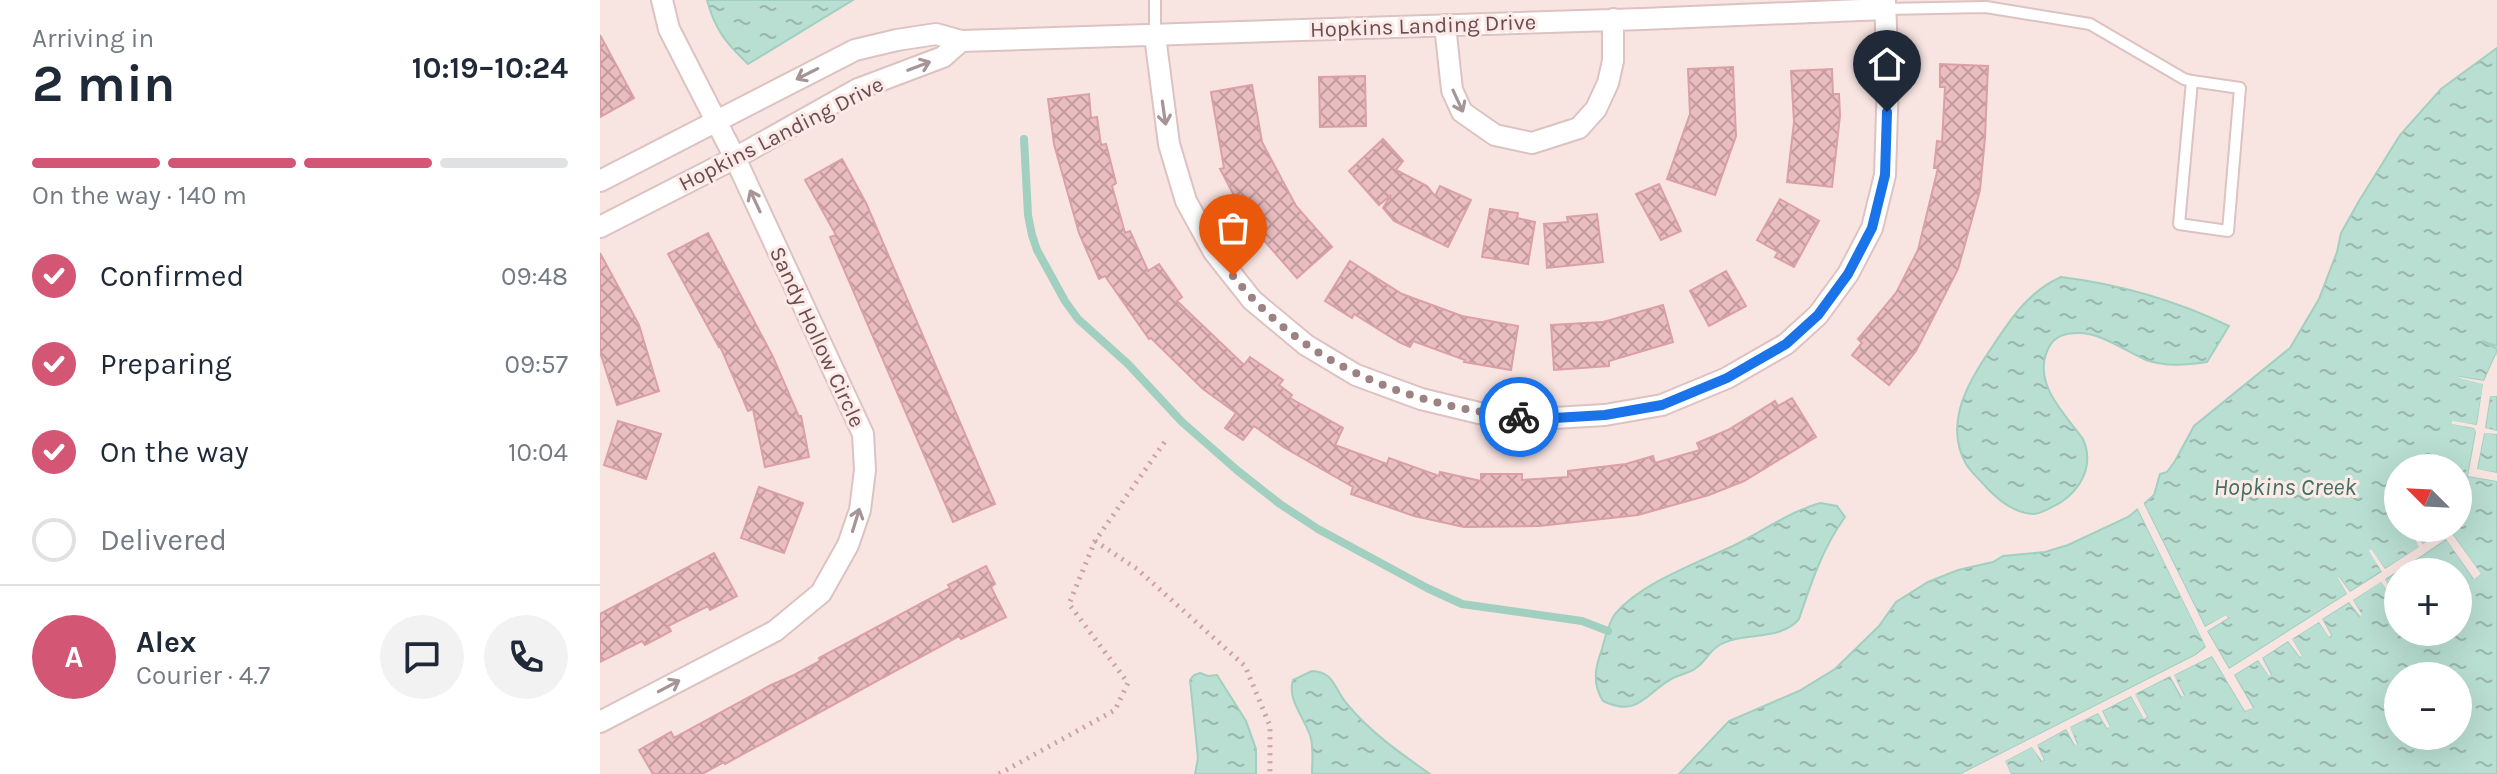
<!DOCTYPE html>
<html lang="en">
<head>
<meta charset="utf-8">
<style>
  body { margin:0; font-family:Karla,sans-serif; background:#f2f2f3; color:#1f2937; height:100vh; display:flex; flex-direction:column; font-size:30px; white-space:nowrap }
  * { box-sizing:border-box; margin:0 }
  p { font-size:26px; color:#747a83 }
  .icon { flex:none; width:44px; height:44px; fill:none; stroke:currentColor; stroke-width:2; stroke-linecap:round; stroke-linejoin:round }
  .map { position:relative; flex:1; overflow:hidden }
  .panel { display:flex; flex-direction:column; background:#fff; width:600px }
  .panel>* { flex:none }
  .needle { width:52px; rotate:294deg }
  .buttons { position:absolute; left:1784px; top:454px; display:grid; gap:16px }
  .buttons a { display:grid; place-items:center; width:88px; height:88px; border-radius:50%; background:#fff; box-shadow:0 8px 32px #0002; font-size:40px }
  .pin { position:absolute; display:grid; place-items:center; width:68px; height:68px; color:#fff; margin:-82px -34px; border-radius:50% 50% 50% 0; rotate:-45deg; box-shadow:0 0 8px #0007 }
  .pin .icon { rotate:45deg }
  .courier { position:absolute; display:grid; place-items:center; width:80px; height:80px; margin:-40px; border:6px solid #1a73e8; border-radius:50%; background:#fff; color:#222; box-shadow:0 2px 10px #0007 }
  .headline em { font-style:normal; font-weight:700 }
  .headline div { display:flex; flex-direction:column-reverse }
  .headline { display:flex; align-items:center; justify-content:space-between; height:136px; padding:0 32px }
  h1 { font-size:52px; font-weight:700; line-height:60px }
  .bar { display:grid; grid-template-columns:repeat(4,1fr); gap:12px 8px; align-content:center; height:96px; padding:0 32px }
  .bar i { height:10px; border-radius:6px; background:#e0e1e3 }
  .bar .on { background:#d45675 }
  .bar p { grid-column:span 4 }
  .line { display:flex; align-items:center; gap:20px; padding:0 32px; border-top:2px solid #e0e1e3 }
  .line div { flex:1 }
  .round { display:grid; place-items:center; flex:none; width:84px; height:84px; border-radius:42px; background:#f2f2f3 }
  ol { padding:0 32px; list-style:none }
  li { display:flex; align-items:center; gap:24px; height:88px }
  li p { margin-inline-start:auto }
  li .icon { padding:8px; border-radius:50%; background:#d45675; color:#fff; stroke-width:4 }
  li:last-child { color:#747a83 }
  li i { width:44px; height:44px; border:4px solid #e0e1e3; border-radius:50% }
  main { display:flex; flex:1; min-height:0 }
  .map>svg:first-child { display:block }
  .water { fill:url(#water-ripples); stroke:#a1cfc0; stroke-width:2; fill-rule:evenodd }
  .pier { fill:#f8e5e2 }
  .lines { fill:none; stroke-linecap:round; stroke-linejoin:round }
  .stream { stroke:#a1cfc0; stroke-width:8 }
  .building { fill:url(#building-cross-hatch); stroke:#dba0a5; stroke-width:2 }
  .lane-casing { stroke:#ddc2c2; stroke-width:14 }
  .street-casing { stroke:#ddc2c2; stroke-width:24 }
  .path { stroke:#cea1a5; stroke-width:5; stroke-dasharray:2 6; stroke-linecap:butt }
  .lane { stroke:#fff; stroke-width:10 }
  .street { stroke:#fff; stroke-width:20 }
  .oneway { stroke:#a79496 }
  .done { stroke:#9d8283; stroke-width:8; stroke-dasharray:0 14.4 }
  .route { stroke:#1a73e8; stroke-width:10 }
  .labels { text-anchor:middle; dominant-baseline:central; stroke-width:6; stroke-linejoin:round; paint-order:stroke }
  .street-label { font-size:22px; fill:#6c4c50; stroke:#fceae7 }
  .water-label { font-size:24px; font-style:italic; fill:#427062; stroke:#fceae7 }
</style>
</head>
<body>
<main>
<section class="panel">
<div class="headline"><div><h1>2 min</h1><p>Arriving in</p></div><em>10:19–10:24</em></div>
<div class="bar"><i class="on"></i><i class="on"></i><i class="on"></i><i></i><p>On the way · 140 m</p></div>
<ol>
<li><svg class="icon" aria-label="check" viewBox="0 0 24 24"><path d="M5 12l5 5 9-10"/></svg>Confirmed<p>09:48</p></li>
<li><svg class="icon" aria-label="check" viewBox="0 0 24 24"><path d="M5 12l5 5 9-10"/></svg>Preparing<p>09:57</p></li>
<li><svg class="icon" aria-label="check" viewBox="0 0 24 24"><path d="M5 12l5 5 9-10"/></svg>On the way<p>10:04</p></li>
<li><i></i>Delivered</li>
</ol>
<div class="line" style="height:144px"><b class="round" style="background:#d45675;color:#fff">A</b><div><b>Alex</b><p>Courier · 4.7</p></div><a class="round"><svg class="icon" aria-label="chat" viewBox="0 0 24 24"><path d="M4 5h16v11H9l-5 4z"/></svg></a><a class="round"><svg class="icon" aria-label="phone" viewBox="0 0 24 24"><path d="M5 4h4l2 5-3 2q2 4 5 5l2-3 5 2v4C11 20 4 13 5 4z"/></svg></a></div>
</section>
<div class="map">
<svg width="1897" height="774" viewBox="0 0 1897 774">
  <defs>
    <pattern id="water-ripples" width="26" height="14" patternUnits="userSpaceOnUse" patternTransform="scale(2)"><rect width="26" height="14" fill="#b9dfd2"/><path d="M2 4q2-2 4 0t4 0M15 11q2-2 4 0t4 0" fill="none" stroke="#9ab7ad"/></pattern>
    <pattern id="building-cross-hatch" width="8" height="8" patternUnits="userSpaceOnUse" patternTransform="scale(2)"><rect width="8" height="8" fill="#eabdc0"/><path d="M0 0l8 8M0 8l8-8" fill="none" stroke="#c29c9e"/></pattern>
  </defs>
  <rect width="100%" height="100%" fill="#f8e5e2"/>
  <path class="water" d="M107,0H253L148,64C126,43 115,30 107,0Z
    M1897,48V346L1882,341L1897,349V352L1884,381L1859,377L1884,383L1877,425L1852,423L1874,428L1876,431L1868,476L1897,481V774H1411L1404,761L1433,746L1441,761L1444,760L1436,745L1466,729L1474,744L1477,743L1469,727L1498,713L1507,728L1509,726L1502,711L1531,696L1545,719L1547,717L1534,694L1570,676L1581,697L1584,695L1573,675L1612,656L1645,711L1653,707L1634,675L1658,660L1669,675L1671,674L1662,658L1688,641L1700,657L1701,655L1691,639L1719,622L1730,637L1731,635L1722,619L1749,602L1759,616L1761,614L1753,600L1781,581L1792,596L1793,595L1785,580L1811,562L1819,572H1798V632H1858V572H1823L1815,560L1847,539L1873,578L1880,574L1848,528H1858V468H1798V528H1808L1820,547L1785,569L1770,550L1782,571L1750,592L1739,577L1747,594L1629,669L1607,631L1628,618L1626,616L1605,627L1544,504L1554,495L1560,474L1567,472L1575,461L1594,426L1690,348L1719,299L1737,252L1741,233L1759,201L1800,135L1841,89ZM1798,676H1858V736H1798Z
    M1461,277C1518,284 1577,301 1629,326L1607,362C1587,365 1566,367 1546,360C1525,351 1502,333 1478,333C1465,333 1454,336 1448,349C1432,383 1464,413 1483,439C1496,469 1477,496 1450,508C1445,511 1439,514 1433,514C1414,513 1398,500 1386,487C1380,480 1371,472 1366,464C1345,426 1365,388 1386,356C1407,325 1425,293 1461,277Z
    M1890,395L1897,396V431L1885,429Z
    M1884,432L1897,434V473L1877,470Z
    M1220,503L1237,506L1245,517C1223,547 1211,583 1199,619C1180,642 1141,631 1118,646C1109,652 1105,662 1096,668C1090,673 1081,674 1073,678C1045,693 1039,718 1003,701C992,683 995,668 1002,649C1005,637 1008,624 1015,614C1042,582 1100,562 1137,544C1165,530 1189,512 1220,503Z
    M1538,509L1606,646L1596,655L1361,774H1079L1129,721L1199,691L1235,669L1279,626L1296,602L1328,582L1358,570L1393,562L1403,556L1445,552L1468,545L1528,517Z
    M1811,528H1847L1823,544Z
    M712,671C735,672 734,689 747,704C770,732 800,753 830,774H712C712,762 714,746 710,735C703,716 687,699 693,680Z
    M600,673L608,676L617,675L646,721L656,749V774H595L598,758L590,680L594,675Z"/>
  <path class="pier" d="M1897,352L1895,367H1897V371L1890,392L1897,393V396H1890L1885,428L1897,431V434L1884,433L1877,469L1897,473V481L1868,476L1876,432L1874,428L1852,424V421L1877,425L1883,384L1859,378V377L1884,381Z
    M1542,500L1605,627L1626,615L1628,618L1607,631L1629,669L1747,594L1738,578L1739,577L1750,592L1782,572L1769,551L1771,549L1785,569L1819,547L1808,528H1811L1823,544L1848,528L1881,574L1874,579L1846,539L1815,560L1823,572H1819L1811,562L1785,579L1794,595L1792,597L1781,582L1753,600L1762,615L1760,616L1749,602L1722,619L1731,635L1729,637L1719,622L1692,639L1702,656L1700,657L1688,641L1662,658L1671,675L1669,676L1658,660L1634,675L1653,708L1645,711L1612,656L1574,675L1584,696L1582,697L1570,676L1535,694L1547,717L1544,719L1531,696L1502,711L1510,727L1507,728L1498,713L1470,727L1477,744L1475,745L1466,729L1437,745L1444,760L1442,761L1432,747L1405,761L1411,774H1407L1400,763L1379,774H1375L1390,764L1369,774H1361L1596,655L1606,647L1536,505L1540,506Z"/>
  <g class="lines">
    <path class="stream" d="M424,139L428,215L432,235L437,250L465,301L478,319L528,364L582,422L638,471L680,504L718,529L827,588L862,604L982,621L1008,631"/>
  </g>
  <path class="building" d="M0,35L34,98L0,117Z
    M1340,64L1388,66L1385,138L1380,190L1358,269L1316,351L1289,385L1252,355L1262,343L1258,339L1296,293L1318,250L1338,168H1334L1337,141L1342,142L1345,87H1340Z
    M1133,67L1136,136L1115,195L1067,179L1090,114L1088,69Z
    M1232,69L1233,94H1239L1240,116L1232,187L1187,182L1194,122L1191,71Z
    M765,76L766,126L720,127L719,77Z
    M652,85L662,142L696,206L732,247L697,278L660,236L643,203H638L620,169L624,168L611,92Z
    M489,94L491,118L497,117L501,145L506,144L516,183L512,186L525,233L530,231L548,271L559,264L582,297L577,301L644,365L650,357L683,380L679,385L692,395L690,398L743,428L735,445L787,464L789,458L839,476L840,472L881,481V474H922V480L968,477V471L1026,464L1053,456L1055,463L1100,450L1097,443L1128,430L1175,401L1178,406L1192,398L1216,437L1144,481L1109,495L1038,515L939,526L864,527L814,516L751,494L753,487L685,448L654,426L643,440L625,428L636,413L603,389L551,338L549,339L505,276L499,279L479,233L454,144L448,99Z
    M783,139L803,161L796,170L827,186L835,196L840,186L871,200L848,247L794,221L783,208L791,195L779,205L749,171Z
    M242,159L266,203L395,504L353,522L230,237L236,235L205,180Z
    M1059,184L1081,231L1061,240L1036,194Z
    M1180,199L1219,221L1194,267L1175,257L1178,252L1157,240Z
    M890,209L918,213L917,218L935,222L928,264L882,257Z
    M997,214L1003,262L947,268L944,224L968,222L967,217Z
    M108,233L173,357L199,417L201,416L209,457L165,467L153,409L148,411L120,346L119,347L68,254Z
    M0,253L39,325L59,391L17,405L0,352Z
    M750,261L802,294L862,316L918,326L911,370L864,362L865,360L813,341L810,347L799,342L754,314L752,318L725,301Z
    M1126,271L1146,306L1109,326L1090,291Z
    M1063,305L1073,342L1009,361V366L954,370L951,325L1003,322Z
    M18,421L61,434L46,479L4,465Z
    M159,487L203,503L184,553L141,538Z
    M114,553L137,596L110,610L108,606L68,626L71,631L45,645L42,641L0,662V614Z
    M386,566L395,584L391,587L406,617L361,639L359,636L125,764L124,762L102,774H53L39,750L71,732L74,738L171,685L194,675L220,661L219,658L350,588L348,585Z"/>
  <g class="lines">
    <defs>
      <path id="lane" d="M1285,9L1386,7L1490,24L1584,79L1592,81L1640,88L1628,231L1579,224L1592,81
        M555,36V0"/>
      <path id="street" d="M845,25L852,90L862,112L895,135L932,143L979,128L996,109L1008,83L1013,61V19
        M555,36L569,144L586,201L614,252L652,300L706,345L756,375L821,399L879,413L937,419L1005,415L1062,405L1127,378L1186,344L1218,315L1248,274L1272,228L1285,175L1288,80L1285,0
        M0,181L255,50L297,40L336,34L361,41L1043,19L1285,9
        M0,227L135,158L258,89L343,57L361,41
        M0,722L175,631L221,593L248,545L260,510L265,470L263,434L135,158L69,29L62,0"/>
    </defs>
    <use href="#lane" class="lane-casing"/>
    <use href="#street" class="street-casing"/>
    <path class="path" d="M495,541L537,569L645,666L670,726V774
      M399,774L515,710L528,683L469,604L495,541L566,440"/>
    <use href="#lane" class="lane"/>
    <use href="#street" class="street"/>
  </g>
  <defs><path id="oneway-shaft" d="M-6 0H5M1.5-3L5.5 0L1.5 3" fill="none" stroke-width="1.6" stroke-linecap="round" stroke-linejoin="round" transform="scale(2)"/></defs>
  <g class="oneway">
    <use href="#oneway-shaft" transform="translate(319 66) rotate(-21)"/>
    <use href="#oneway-shaft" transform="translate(207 74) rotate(153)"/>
    <use href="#oneway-shaft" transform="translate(858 101) rotate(65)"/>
    <use href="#oneway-shaft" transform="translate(564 113) rotate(82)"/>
    <use href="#oneway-shaft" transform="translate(155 201) rotate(-115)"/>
    <use href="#oneway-shaft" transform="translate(256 520) rotate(-73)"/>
    <use href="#oneway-shaft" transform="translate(69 686) rotate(-28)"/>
  </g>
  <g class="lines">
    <path class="done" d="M633,276C705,366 808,405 919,417"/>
    <path class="route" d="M919,417L937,419L1005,415L1062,405L1127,378L1186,344L1218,315L1248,274L1272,228L1285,175L1287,112"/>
  </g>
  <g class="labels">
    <g class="street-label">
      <text transform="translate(823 26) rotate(-2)">Hopkins Landing Drive</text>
      <text transform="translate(181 134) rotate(-27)">Hopkins Landing Drive</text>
      <text transform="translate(217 337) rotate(65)">Sandy Hollow Circle</text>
    </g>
    <g class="water-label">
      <text x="1685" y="487">Hopkins Creek</text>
    </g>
  </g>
</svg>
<div class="buttons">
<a><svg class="needle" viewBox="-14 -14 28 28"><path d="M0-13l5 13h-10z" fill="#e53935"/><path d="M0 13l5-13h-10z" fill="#747a83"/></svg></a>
<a>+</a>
<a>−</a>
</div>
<div class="pin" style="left:633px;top:276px;background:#ea580c"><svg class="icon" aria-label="bag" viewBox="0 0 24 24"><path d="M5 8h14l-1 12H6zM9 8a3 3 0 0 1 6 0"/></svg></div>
<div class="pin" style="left:1287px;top:112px;background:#1f2937"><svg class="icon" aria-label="home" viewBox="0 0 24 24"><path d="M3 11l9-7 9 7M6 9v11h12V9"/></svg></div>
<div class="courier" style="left:919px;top:417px"><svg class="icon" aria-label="bike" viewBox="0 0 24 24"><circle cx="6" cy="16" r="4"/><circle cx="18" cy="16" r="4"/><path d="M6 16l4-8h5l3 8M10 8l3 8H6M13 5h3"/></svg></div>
</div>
</main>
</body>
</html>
